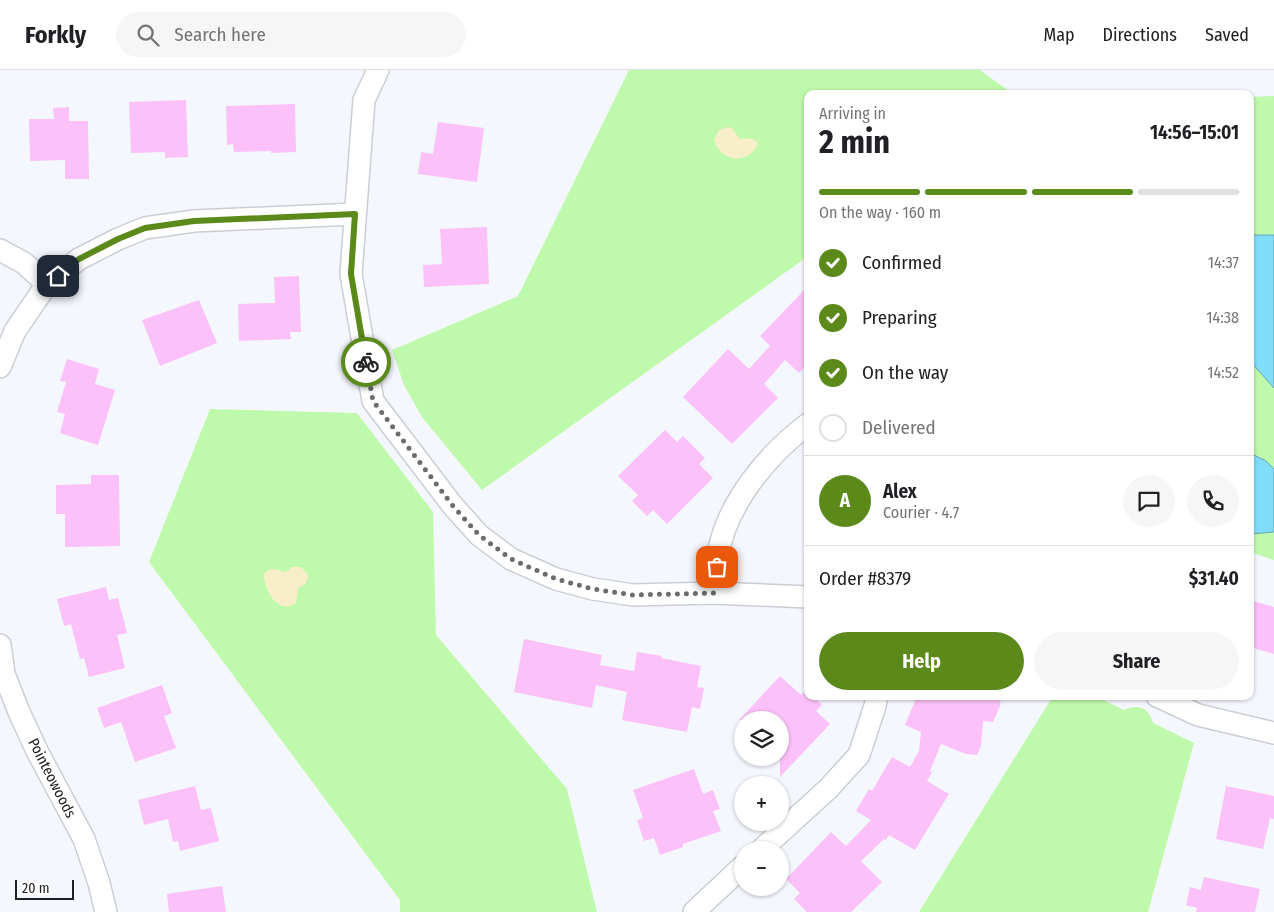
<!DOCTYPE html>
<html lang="en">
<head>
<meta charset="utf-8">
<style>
  body { margin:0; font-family:"Fira Sans Condensed",sans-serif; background:#f6f6f6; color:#202124; height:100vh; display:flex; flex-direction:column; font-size:19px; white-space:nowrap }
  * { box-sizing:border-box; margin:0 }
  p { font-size:16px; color:#757577 }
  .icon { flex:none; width:28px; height:28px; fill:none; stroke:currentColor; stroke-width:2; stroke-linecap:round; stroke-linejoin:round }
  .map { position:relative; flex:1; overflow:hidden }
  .sheet { position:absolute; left:804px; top:20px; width:450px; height:610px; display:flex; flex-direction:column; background:#fff; border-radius:10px; box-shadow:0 1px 4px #0004 }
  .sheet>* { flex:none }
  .buttons { position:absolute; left:734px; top:641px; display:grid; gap:10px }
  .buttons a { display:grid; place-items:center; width:55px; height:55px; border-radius:50%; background:#fff; box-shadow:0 1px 4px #0004; font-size:25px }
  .scale { position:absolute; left:15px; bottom:12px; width:59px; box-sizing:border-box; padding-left:5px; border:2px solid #202123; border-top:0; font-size:14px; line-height:18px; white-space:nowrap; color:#202123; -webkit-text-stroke:4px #fff; paint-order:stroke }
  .pin { position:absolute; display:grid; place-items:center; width:42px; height:42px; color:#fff; margin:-21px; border-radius:10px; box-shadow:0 2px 8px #0006 }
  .courier { position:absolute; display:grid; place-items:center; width:50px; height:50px; margin:-25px; border:4px solid #5b891a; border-radius:50%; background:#fff; color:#222; box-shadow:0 1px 6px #0007 }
  .summary em { font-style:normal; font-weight:700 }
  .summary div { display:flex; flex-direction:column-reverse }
  .summary { display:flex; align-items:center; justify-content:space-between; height:85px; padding:0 15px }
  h1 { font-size:32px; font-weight:700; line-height:38px }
  .bar { display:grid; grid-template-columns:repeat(4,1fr); gap:8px 5px; align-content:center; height:60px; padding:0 15px }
  .bar i { height:6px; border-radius:4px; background:#e0e0e0 }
  .bar .selected { background:#5b891a }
  .bar p { grid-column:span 4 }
  .line { display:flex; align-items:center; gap:12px; padding:0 15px; border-top:1px solid #e0e0e0 }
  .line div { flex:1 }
  .round { display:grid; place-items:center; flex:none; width:52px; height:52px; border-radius:26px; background:#f6f6f6 }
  ol { padding:0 15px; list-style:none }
  li { display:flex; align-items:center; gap:15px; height:55px }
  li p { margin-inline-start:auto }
  li .icon { padding:5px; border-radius:50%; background:#5b891a; color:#fff; stroke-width:4 }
  li:last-child { color:#757577 }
  li i { width:28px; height:28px; border:2px solid #e0e0e0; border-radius:50% }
  .button { display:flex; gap:10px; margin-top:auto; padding:10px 15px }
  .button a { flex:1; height:58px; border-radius:30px; background:#5b891a; color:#fff; font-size:20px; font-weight:700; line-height:58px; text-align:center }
  .button a+a { background:#f6f6f6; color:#202124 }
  header { display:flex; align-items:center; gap:30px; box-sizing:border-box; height:70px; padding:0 25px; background:#fff; border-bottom:1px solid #e0e0e0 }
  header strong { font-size:24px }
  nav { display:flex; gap:28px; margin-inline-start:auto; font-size:18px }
  .search { width:350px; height:45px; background:#f6f6f6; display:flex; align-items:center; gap:12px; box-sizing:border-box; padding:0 18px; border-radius:28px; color:#757577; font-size:19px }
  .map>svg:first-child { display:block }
  .green { fill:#bff9ab }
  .sand { fill:#f8eec8 }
  .water { fill:#81ddfa; stroke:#64a5ba }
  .building { fill:#fbc1f8 }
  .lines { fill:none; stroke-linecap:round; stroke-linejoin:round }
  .minor-casing { stroke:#cbced4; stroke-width:24 }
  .minor { stroke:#fff; stroke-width:21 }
  .done { stroke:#6b6c70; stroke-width:5; stroke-dasharray:0 9 }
  .route { stroke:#5b891a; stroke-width:6 }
  .labels { text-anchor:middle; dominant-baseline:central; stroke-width:4; stroke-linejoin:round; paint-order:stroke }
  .street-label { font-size:15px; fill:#202123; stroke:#fff }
</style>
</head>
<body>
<header>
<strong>Forkly</strong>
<div class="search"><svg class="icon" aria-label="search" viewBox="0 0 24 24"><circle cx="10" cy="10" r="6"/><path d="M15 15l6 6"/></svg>Search here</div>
<nav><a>Map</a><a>Directions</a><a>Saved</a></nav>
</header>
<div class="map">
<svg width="1274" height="842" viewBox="0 0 1274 842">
  <rect width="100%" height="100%" fill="#f5f7fe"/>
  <path class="green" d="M629,0H980L1013,24H808L807,188L804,189L482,420L422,347L404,315L392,280L518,226Z
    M1274,26V490L1250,482V27Z
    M210,339L357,343L433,442L436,565L567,719L597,842H400V830L149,492Z
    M1053,626H1095L1124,640C1139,633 1149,638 1153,653L1194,673L1148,842H919Z"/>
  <path class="sand" d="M728,57L732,58L739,68C747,70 751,66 758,73C749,96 720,92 714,70L719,60Z
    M292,497H301L307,503L308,508L305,514L298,519L296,533C277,546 264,519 264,504C271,496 277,500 286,502Z"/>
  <path class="water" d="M1250,165H1274V318L1250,291Z
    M1250,383L1266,391L1274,399V462L1250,464Z"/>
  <path class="building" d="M186,30L188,87L165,88V82L131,83L129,32Z
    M295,34L296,82L271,83V81L234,82L233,74L227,75L226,36Z
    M69,37V51H88L89,109H65V90L30,91L29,49H54L53,38Z
    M438,52L484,58L477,112L418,104L421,82L433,84Z
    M487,157L489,214L424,217L423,195L442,194L440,159Z
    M299,206L301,262H290L291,269L239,271L238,234L275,233L274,207Z
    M808,216V294L799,303L785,290L764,314L778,328L732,374L683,327L728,279L749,299L770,276L760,266Z
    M199,230L217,273L160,296L142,250Z
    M67,289L99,299L95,314L115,320L98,375L60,363L65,344L57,342L66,312L60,311Z
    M665,360L677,372L683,366L705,388L699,394L713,408L667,454L653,440L647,446L632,431L638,425L618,406Z
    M91,405H119L120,476L65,477V444H56V415L91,414Z
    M106,517L109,530L118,528L127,563L117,565L125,598L89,607L84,588L80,589L71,554L64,556L57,529Z
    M1250,530L1274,537V584L1250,577Z
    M524,569L602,585L600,595L634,601L637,582L662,586L661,588L701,596L697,617L704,618L700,639L692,637L687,662L622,650L627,622L596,615L592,638L514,622Z
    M780,606L801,625L806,620L808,626H813L822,635L816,641L830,654L780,707V650H739Z
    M162,615L172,643L164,646L176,678L135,692L121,652L104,658L97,638Z
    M917,626H1001L1000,636L993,652L983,651L981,676L977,685L966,684L941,674L930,701L932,702L927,711L949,724L915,780L889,765L886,770L884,769L861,791L882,812L851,842H807L794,829L800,823L786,809L831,762L846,776L871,750L856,741L869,719L872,721L892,687L910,697L919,681L921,662L905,655Z
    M694,699L703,724L713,720L720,739L713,741L721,761L683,774V777L660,785L654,768L644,771L637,750L643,748L633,720Z
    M195,716L201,740L211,738L219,771L180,781L178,771L173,772L168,749L144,755L138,730Z
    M1226,716L1274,726V749L1270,748L1263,779L1216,769Z
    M1204,807L1260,819L1255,842H1196L1197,838L1186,835L1190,817L1201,820Z
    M222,816L226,842H169L167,824Z"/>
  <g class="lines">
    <defs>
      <path id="minor" d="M378,0L364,30L351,204L373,331L453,436L479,465L511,489L556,509L593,519L633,525L714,523L808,527
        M0,180L24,193L47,214
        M0,297L15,261L47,214L79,189L118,169L145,158L194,151L355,144
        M714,523C716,511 716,497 718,485C726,434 768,384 808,354
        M0,575L4,604L19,642L37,681L84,769L99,813L106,842
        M1157,626L1198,645L1274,663
        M761,780L828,719L859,685L875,636L877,626
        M694,842L742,797"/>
    </defs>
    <use href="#minor" class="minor-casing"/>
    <use href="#minor" class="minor"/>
  </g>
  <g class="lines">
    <path class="done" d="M366,292L373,331L453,436L479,465L511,489L556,509L593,519L633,525L714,523L717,497"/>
    <path class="route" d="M58,206L79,189L118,169L145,158L194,151L355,144L351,204L366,292"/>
  </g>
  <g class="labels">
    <g class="street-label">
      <text transform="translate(52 708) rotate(63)">Pointeowoods</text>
    </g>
  </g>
</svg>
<div class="buttons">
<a><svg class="icon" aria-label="layers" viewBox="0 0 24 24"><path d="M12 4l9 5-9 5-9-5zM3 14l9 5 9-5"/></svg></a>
<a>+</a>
<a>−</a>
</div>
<div class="scale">20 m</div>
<div class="pin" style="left:717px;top:497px;background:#ea580c"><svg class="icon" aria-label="bag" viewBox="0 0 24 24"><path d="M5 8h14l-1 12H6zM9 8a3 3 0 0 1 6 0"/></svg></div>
<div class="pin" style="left:58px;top:206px;background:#1f2937"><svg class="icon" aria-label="home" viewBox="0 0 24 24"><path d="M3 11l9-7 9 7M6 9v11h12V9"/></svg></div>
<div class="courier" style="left:366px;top:292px"><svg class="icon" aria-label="bike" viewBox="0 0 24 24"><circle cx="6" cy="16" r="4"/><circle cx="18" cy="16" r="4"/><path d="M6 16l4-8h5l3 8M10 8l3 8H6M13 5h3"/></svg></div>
<section class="sheet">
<div class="summary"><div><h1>2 min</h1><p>Arriving in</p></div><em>14:56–15:01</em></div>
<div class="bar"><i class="selected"></i><i class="selected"></i><i class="selected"></i><i></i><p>On the way · 160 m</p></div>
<ol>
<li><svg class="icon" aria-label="check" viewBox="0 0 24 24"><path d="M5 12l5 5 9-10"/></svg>Confirmed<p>14:37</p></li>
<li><svg class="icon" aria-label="check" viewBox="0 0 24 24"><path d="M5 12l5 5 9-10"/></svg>Preparing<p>14:38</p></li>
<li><svg class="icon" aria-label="check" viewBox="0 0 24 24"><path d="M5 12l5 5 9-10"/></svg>On the way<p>14:52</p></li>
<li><i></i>Delivered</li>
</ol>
<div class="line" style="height:90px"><b class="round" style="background:#5b891a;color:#fff">A</b><div><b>Alex</b><p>Courier · 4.7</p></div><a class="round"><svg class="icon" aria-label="chat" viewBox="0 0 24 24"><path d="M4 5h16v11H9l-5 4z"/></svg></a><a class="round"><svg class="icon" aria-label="phone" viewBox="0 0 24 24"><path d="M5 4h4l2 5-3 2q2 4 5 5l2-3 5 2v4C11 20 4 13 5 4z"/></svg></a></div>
<div class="line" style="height:65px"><div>Order #8379</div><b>$31.40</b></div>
<div class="button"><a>Help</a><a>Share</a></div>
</section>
</div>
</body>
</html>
